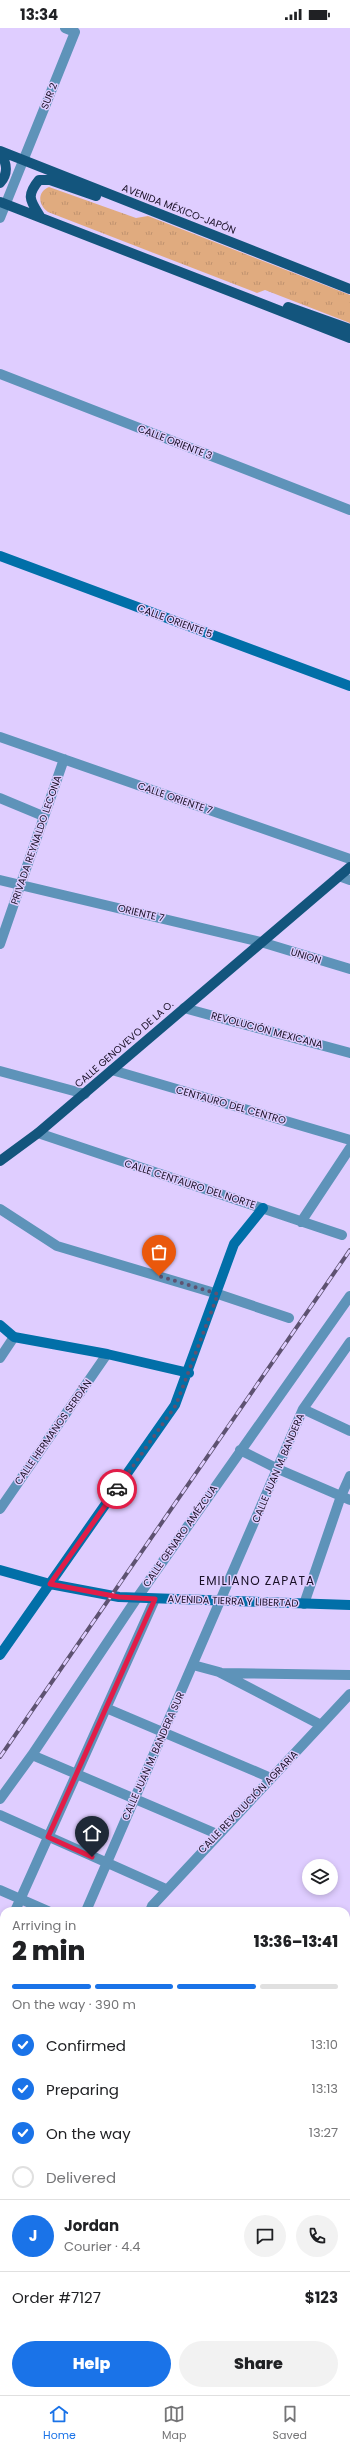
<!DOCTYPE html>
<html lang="en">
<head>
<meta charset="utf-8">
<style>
  body { margin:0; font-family:Poppins,sans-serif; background:#f2f2f2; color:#202124; height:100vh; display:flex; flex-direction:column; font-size:15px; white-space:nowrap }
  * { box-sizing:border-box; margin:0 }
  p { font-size:13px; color:#757577 }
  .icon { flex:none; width:22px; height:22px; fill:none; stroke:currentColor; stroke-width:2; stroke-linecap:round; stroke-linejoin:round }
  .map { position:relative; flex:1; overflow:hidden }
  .side { position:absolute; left:0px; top:1879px; width:350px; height:488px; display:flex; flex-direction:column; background:#fff; border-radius:12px 12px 0 0; box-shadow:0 2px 6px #0003 }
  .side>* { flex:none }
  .buttons { position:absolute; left:302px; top:1831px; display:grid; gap:8px }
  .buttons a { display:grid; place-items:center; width:36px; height:36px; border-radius:50%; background:#fff; box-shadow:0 2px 6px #0003; font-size:20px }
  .pin { position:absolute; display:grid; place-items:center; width:34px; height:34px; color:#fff; margin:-41px -17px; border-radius:50% 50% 50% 0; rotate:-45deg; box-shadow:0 0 4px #0007 }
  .pin .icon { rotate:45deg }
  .courier { position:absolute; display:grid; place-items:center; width:40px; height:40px; margin:-20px; border:3px solid #e11d48; border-radius:50%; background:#fff; color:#222; box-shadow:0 1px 5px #0007 }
  .head em { font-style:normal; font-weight:800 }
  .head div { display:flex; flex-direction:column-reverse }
  .head { display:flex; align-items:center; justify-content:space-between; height:68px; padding:0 12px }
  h1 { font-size:26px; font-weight:800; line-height:30px }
  .bar { display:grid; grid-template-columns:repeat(4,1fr); gap:6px 4px; align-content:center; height:48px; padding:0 12px }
  .bar i { height:5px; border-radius:3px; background:#e0e0e0 }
  .bar .on { background:#1a73e8 }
  .bar p { grid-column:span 4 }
  .line { display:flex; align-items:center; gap:10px; padding:0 12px; border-top:1px solid #e0e0e0 }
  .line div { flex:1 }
  .round { display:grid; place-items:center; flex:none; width:42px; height:42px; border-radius:21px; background:#f2f2f2 }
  ol { padding:0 12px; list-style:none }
  li { display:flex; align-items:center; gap:12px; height:44px }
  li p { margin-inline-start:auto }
  li .icon { padding:4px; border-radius:50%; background:#1a73e8; color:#fff; stroke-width:4 }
  li:last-child { color:#757577 }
  li i { width:22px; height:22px; border:2px solid #e0e0e0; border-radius:50% }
  .primary-button { display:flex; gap:8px; margin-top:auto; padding:8px 12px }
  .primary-button a { flex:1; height:46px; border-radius:24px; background:#1a73e8; color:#fff; font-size:16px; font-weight:800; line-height:46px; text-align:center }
  .primary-button a+a { background:#f2f2f2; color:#202124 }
  .status { display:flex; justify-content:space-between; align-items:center; height:28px; padding:0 20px; background:#fff; direction:ltr }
  .status svg { height:11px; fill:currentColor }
  .tabs { display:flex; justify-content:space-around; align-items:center; height:56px; border-top:1px solid #e0e0e0; background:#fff; font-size:11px; color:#757577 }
  .tabs a { display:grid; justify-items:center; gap:2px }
  .tabs .on { color:#1a73e8 }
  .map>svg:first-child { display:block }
  .grass { fill:url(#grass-tufts) }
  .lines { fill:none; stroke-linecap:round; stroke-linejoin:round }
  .street { stroke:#5e93b9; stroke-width:10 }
  .secondary { stroke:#016fa8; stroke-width:10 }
  .primary { stroke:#13557d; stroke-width:10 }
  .rail-casing { stroke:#5e5271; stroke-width:4 }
  .rail { stroke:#dfcdff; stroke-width:2.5; stroke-dasharray:8; stroke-linecap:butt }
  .done { stroke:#5e5271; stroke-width:4; stroke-dasharray:0 7.2 }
  .route { stroke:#e11d48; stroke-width:5 }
  .labels { text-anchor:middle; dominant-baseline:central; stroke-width:3; stroke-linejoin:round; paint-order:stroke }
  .street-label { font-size:10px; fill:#180f25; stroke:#dfcdff }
  .quarter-label { font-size:12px; letter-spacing:1px; fill:#180f25; stroke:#dfcdff }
</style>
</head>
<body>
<div class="status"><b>13:34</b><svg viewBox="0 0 49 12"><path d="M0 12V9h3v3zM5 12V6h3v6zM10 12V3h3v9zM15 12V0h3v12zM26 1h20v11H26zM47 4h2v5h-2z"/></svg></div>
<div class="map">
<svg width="350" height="2367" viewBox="0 0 350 2367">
  <defs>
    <pattern id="grass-tufts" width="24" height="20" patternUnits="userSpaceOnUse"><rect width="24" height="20" fill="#e0ab7f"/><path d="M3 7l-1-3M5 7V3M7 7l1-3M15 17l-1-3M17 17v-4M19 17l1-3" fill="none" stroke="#bf926e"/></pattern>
  </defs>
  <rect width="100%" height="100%" fill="#dfcdff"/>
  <path class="grass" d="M49,159L136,190L148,188L350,267V295L265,262L257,265L48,184C38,177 37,164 49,159Z
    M169,2363H242L256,2367H183Z"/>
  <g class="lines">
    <path class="street" d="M0,190L75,4L65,0
      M0,346L350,482
      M0,709L350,831
      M0,770L43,788
      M339,848L350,852
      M0,852L261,914L350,941
      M0,916L64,731
      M184,980L350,1025
      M112,1042L350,1112
      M0,1043L85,1066
      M38,1105L342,1207
      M0,1181L57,1218L218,1266L289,1290
      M301,1194L350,1120
      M0,1330L14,1309
      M303,1381L350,1403
      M240,1422L278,1441L350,1472
      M0,1481L107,1326
      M304,1576L341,1468L350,1448
      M193,1637L219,1644L321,1697
      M222,1645L350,1647
      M106,1680L271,1750
      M32,1727L217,1806
      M0,1771L32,1727L137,1570L350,1268
      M0,1787L166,1861
      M0,1862L48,1883
      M15,1883L155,1571
      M86,1883L303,1381L350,1314
      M150,1883L152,1878L350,1666
      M0,1917L4,1908
      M0,1939L4,1941
      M346,1982L350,1979
      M0,2047L4,2048
      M346,2078L350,2080
      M0,2088L4,2074
      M0,2162L4,2163
      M0,2237L4,2227"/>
    <path class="secondary" d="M0,528L350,658
      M0,1297L14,1309L107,1326L189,1345
      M0,1542L50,1556L119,1569L350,1577
      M0,1627L175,1377L234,1216L263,1180
      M0,2282L4,2283
      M0,2326L4,2327
      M129,2363L143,2367
      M290,2363L304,2367"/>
    <path class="primary" d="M0,123L350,261
      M0,124C7,135 9,145 0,155
      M0,174L350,310
      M41,190C31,173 25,169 39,152H50L96,168
      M288,279L350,301
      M0,1133L38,1105L350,839
      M0,2292L4,2293
      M0,2315L4,2317
      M164,2363L178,2367
      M248,2363L262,2367"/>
    <defs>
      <path id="rail" d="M0,1729L350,1222"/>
    </defs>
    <use href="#rail" class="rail-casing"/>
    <use href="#rail" class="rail"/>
  </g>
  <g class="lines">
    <path class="done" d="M117,1461L176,1377L218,1266L159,1248"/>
    <path class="route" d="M92,1829L48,1809L155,1571L119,1569L50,1556L117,1461"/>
  </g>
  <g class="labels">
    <g class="street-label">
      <text transform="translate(49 68) rotate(-68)">SUR 2</text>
      <text transform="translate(179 181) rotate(21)">AVENIDA MÉXICO-JAPÓN</text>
      <text transform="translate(175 414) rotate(21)">CALLE ORIENTE 3</text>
      <text transform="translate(175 593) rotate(20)">CALLE ORIENTE 5</text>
      <text transform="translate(175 770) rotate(19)">CALLE ORIENTE 7</text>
      <text transform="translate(36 812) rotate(-71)">PRIVADA REYNALDO LECONA</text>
      <text transform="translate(141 885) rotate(13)">ORIENTE 7</text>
      <text transform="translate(306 928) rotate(17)">UNION</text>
      <text transform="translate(267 1002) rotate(15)">REVOLUCIÓN MEXICANA</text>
      <text transform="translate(124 1016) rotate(-41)">CALLE GENOVEVO DE LA O.</text>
      <text transform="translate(231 1077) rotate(16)">CENTAURO DEL CENTRO</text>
      <text transform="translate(190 1156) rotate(18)">CALLE CENTAURO DEL NORTE</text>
      <text transform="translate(53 1404) rotate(-55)">CALLE HERMANOS SERDÁN</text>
      <text transform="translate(278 1440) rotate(-67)">CALLE JUAN M. BANDERA</text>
      <text transform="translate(180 1508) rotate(-55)">CALLE GENARO AMÉZCUA</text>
      <text transform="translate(233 1573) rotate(2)">AVENIDA TIERRA Y LIBERTAD</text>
      <text transform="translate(153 1728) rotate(-66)">CALLE JUAN M. BANDERA SUR</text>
      <text transform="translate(248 1774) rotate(-46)">CALLE REVOLUCIÓN AGRARIA</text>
    </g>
    <g class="quarter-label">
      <text x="257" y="1552">EMILIANO ZAPATA</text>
    </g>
  </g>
</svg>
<div class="buttons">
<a><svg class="icon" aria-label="layers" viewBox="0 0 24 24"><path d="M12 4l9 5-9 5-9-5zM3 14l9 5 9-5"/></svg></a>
</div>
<div class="pin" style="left:159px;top:1248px;background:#ea580c"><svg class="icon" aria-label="bag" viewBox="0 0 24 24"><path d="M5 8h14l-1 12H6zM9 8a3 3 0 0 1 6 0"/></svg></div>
<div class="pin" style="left:92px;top:1829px;background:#1f2937"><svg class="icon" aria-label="home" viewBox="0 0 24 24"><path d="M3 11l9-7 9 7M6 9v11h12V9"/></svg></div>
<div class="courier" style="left:117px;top:1461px"><svg class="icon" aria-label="car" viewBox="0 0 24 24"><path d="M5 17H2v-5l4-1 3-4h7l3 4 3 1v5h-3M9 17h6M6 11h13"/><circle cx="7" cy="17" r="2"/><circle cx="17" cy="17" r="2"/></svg></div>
<section class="side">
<div class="head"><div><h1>2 min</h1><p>Arriving in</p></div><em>13:36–13:41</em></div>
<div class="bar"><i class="on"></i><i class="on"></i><i class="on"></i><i></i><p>On the way · 390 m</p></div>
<ol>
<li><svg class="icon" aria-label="check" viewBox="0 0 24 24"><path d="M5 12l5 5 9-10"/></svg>Confirmed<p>13:10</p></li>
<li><svg class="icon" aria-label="check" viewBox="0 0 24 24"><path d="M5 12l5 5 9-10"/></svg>Preparing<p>13:13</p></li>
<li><svg class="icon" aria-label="check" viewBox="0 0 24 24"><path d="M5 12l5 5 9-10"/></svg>On the way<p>13:27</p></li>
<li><i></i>Delivered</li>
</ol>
<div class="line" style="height:72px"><b class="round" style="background:#1a73e8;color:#fff">J</b><div><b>Jordan</b><p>Courier · 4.4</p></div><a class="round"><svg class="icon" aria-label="chat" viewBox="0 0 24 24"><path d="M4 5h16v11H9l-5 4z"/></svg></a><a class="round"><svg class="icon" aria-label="phone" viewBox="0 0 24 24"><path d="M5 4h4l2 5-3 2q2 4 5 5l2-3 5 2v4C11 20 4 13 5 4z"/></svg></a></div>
<div class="line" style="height:52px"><div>Order #7127</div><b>$123</b></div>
<div class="primary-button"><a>Help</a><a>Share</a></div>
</section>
</div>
<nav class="tabs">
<a class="on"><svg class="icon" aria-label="home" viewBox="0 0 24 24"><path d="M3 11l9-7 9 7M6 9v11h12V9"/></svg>Home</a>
<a><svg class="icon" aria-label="map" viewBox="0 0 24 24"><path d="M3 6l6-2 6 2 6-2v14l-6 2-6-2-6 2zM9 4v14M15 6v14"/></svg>Map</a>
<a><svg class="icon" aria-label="saved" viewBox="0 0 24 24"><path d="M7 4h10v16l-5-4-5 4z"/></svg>Saved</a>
</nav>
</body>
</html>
